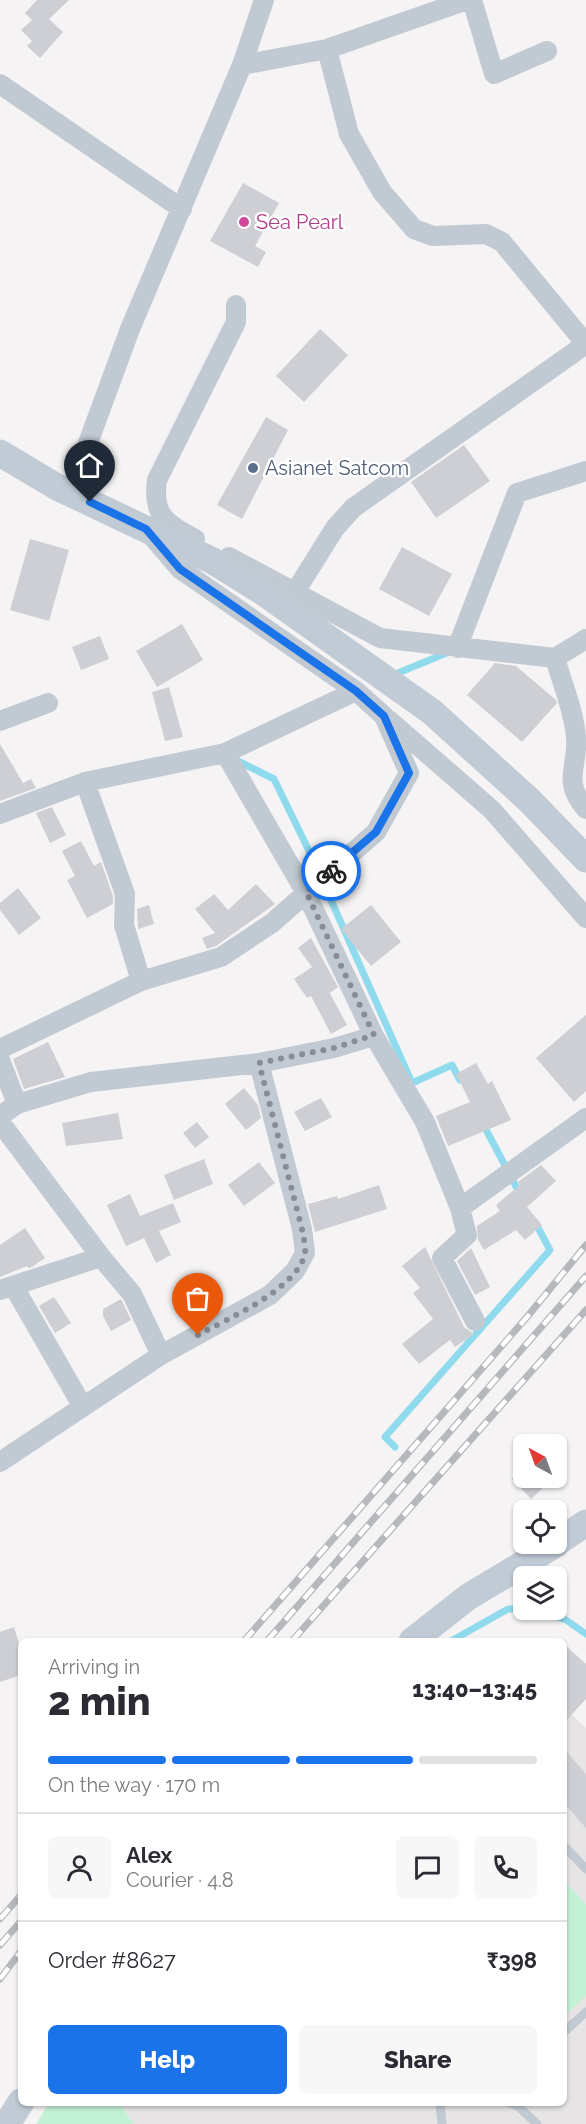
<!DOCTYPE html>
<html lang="en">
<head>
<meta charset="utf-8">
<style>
  body { margin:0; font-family:Raleway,sans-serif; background:#f7f7f7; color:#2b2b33; height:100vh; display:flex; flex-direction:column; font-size:22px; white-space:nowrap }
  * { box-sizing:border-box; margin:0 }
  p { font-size:20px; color:#7c7c81 }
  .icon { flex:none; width:33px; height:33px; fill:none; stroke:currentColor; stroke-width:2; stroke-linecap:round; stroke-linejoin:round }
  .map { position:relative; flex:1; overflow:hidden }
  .panel { position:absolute; left:18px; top:1638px; width:549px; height:468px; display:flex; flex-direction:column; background:#fff; border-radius:9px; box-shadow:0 2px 4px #0004 }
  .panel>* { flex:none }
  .needle { width:39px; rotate:319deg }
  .controls { position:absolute; left:513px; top:1434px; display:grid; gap:12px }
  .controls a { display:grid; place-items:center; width:54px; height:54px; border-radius:9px; background:#fff; box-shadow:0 2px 4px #0004; font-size:30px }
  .pin { position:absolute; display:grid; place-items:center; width:51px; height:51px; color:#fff; margin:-62px -26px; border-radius:50% 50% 50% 0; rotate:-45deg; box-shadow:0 0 6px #0007 }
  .pin .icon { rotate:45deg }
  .courier { position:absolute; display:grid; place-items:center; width:60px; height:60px; margin:-30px; border:4px solid #1a73e8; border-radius:50%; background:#fff; color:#222; box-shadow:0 2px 8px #0007 }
  .head em { font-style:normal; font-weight:800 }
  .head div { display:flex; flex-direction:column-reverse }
  .head { display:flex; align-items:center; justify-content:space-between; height:102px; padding:0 30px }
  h1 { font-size:39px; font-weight:800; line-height:45px }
  .bar { display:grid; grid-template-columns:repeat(4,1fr); gap:9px 6px; align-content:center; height:72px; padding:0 30px }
  .bar i { height:8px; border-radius:4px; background:#e1e1e2 }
  .bar .current { background:#1a73e8 }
  .bar p { grid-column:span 4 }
  .line { display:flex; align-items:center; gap:15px; padding:0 30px; border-top:2px solid #e1e1e2 }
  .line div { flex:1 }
  .round { display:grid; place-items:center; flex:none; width:63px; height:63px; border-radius:9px; background:#f7f7f7 }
  .cta { display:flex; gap:12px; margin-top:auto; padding:12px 30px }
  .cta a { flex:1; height:69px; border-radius:9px; background:#1a73e8; color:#fff; font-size:24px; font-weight:800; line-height:69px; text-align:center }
  .cta a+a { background:#f7f7f7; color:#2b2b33 }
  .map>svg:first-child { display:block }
  .education { fill:#e6e4e5 }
  .green { fill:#c3f1d5 }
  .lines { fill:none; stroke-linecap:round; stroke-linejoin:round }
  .stream { stroke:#90daee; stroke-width:7 }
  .building { fill:#cdcfd5 }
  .service { stroke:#c1cad2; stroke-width:9 }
  .minor { stroke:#c1cad2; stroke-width:20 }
  .secondary { stroke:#c1cbd6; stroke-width:27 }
  .rail-casing { stroke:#b5b8bd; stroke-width:7 }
  .rail { stroke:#fff; stroke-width:4.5; stroke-dasharray:14; stroke-linecap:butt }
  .done { stroke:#868d94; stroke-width:6; stroke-dasharray:0 10.8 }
  .route { stroke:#1a73e8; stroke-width:8 }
  .hotel-dot { fill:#d1479c; stroke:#fff; stroke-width:2 }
  .service-dot { fill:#5c6f8a; stroke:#fff; stroke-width:2 }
  .labels { text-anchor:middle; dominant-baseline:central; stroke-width:5; stroke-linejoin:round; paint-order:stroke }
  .hotel-label { font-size:20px; fill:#b23c85; stroke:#fff; text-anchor:start }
  .service-label { font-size:20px; fill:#4e5e75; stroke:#fff; text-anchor:start }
</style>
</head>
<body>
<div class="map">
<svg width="586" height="2124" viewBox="0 0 586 2124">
  <rect width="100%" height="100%" fill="#f5f3f3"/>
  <path class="education" d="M564,1707L586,1728V2124H134L119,2103H564Z"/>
  <path class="green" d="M564,1880L586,1904V1996L564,2016Z
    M49,2103H119L134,2124H36Z"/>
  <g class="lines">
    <path class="stream" d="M393,675L449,652
      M234,759L274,779L311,855L412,1083L452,1065L460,1080
      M483,1124L520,1194
      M395,1447L385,1437L550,1250L535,1222
      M514,1583L524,1594
      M538,1610L566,1620L586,1634
      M451,1641L508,1609H524"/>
  </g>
  <path class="building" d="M37,0H69L49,19L63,32L40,58L27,46L32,41L21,30L32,20L25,13Z
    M243,183L279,203L255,246L266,252L258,267L210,241Z
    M320,329L348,355L304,402L276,376Z
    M266,417L288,430L242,519L217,505Z
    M464,445L490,481L436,518L411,482Z
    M30,539L69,550L49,621L10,610Z
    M402,547L452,574L429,616L379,589Z
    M182,624L203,660L157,687L136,651Z
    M100,636L109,659L81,670L72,647Z
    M495,663L516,666L556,700L557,703L522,742L467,695Z
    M169,687L183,737L165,741L152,692Z
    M0,744L23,783L31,779L36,788L0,801Z
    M52,807L66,835L50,843L36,813Z
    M81,841L94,866L101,862L113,896V904L87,918L67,880L75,876L62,851Z
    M256,884L275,904L216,946L207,949L202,938L215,933L195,909L214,894L228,910Z
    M18,888L41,918L19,935L0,910V903Z
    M149,905L154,924L138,929L137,909Z
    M371,905L401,942L371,966L341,929Z
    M311,938L338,987L330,993L327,988L347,1025L331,1034L311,996L307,998L294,979L312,967L298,948Z
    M586,1015V1091L574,1102L536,1058Z
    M48,1042L65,1077L24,1089L13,1059Z
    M476,1063L488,1084L492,1081L511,1120L448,1146L436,1116L470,1102L456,1074Z
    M244,1088L258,1105L261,1118L246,1130L225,1104Z
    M321,1098L332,1117L305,1131L294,1112Z
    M118,1113L123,1139L66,1146L62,1123Z
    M197,1122L209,1137L195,1148L183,1133Z
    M204,1159L213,1184L174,1200L164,1175Z
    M259,1162L275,1183L244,1206L228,1185Z
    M541,1165L556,1181L527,1207L542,1225L525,1240L516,1230L484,1250L478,1240L477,1226L500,1211L496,1205L520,1185L518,1182Z
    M379,1185L387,1209L315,1232L308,1204L337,1196L338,1199Z
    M130,1194L140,1216L173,1203L181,1222L159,1231L171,1255L156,1263L144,1238L126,1246L107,1205Z
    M25,1228L45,1258L32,1267L28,1268L27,1266L0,1277V1245Z
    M425,1247L464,1327L474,1334L455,1347L450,1340L419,1364L402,1344L433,1319L413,1293L420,1288L402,1266Z
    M471,1248L490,1287L475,1295L457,1261Z
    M54,1297L71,1323L55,1333L39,1306Z
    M121,1299L131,1320L111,1331L103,1316V1309Z
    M511,1478H554L531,1499Z
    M14,1627L21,1650V1675L0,1682V1632Z
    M564,1644L586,1664V1699L564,1723Z
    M564,1749L586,1774V1828L564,1803Z"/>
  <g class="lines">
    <path class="service" d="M564,1846L586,1869
      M564,2032L586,2012
      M440,2103L442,2124
      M510,2103L519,2107L537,2124"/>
    <path class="minor" d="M472,0L494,74L547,51
      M242,65L327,49L467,0
      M0,84L182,209
      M70,492L130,329L242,65L264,0
      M195,539C166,523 152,516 157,480L236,322V305
      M229,557L380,638L555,658L586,639
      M295,592L335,528L353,508L586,344L502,242L486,234L433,236L414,229L382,192L349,134L327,49
      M457,648L517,493L586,471
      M555,658C562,683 574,711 576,737C579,765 561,781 586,809
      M0,721L48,703
      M390,721L492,810L586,918
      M85,782L125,894L124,925L141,981
      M0,814L85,782L225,753L356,691
      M374,1036L425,1122L460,1208L586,1118
      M0,1049L141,981L221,957L272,923L376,832L409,773L384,716L356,691L180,569L150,534
      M0,1060L17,1104
      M0,1116L17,1104L91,1082L259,1063
      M0,1122L101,1257
      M460,1208L467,1235L442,1258L475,1321
      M14,1287L83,1407
      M0,1290L101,1257L132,1294L161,1355
      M0,1462L161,1355L270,1295L295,1271L305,1253L302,1229L259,1063L334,1048L374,1036L306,893L225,753"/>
    <path class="secondary" d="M0,453L57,487L213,561L263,592L432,712L529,800L586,859
      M556,1543L586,1523
      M412,1641L468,1597L556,1544
      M7,2124L21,2102"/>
    <defs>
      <path id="rail" d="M244,1641L527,1317L586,1245
        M267,1641L586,1276
        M292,1641L586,1310
        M0,1919L21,1895
        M0,1945L21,1921
        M0,1979L21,1951"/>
    </defs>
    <use href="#rail" class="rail-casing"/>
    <use href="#rail" class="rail"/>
  </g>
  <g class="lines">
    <path class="done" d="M198,1335C227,1319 298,1289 305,1253C306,1246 303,1236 302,1229L259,1063L334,1048L374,1035L306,892L331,871"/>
    <path class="route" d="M90,502L146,529L180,569L356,691L384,716L409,773L376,832L331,871"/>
  </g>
  <circle class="hotel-dot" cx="244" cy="222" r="6"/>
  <circle class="service-dot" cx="253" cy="468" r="6"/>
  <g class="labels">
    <g class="hotel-label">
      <text x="256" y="222">Sea Pearl</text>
    </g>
    <g class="service-label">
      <text x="265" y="468">Asianet Satcom</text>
    </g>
  </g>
</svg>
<div class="controls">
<a><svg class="needle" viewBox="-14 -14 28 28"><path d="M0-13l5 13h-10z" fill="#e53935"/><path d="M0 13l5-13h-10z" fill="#7c7c81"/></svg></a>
<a><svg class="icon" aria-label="locate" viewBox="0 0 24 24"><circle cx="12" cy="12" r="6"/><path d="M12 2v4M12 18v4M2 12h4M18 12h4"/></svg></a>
<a><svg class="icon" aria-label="layers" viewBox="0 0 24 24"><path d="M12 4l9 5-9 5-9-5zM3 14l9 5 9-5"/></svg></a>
</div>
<div class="pin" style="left:198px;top:1335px;background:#ea580c"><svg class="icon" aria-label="bag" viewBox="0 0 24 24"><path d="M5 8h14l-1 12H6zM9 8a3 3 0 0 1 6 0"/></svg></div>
<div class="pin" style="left:90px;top:502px;background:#1f2937"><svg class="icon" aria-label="home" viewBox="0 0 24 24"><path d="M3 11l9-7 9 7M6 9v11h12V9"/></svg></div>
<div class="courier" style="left:331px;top:871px"><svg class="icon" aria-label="bike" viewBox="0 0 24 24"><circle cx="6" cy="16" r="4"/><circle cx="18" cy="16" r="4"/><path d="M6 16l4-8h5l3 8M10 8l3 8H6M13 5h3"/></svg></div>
<section class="panel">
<div class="head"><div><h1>2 min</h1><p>Arriving in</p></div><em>13:40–13:45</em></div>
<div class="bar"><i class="current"></i><i class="current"></i><i class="current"></i><i></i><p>On the way · 170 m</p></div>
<div class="line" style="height:108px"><a class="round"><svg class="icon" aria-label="person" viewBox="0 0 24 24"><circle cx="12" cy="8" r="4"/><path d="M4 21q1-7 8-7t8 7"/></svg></a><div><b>Alex</b><p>Courier · 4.8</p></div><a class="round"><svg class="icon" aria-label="chat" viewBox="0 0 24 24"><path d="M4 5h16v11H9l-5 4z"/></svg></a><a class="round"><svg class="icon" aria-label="phone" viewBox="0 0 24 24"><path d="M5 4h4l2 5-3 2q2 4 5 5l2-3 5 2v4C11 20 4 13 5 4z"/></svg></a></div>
<div class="line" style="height:78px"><div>Order #8627</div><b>₹398</b></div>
<div class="cta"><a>Help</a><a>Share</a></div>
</section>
</div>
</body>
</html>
